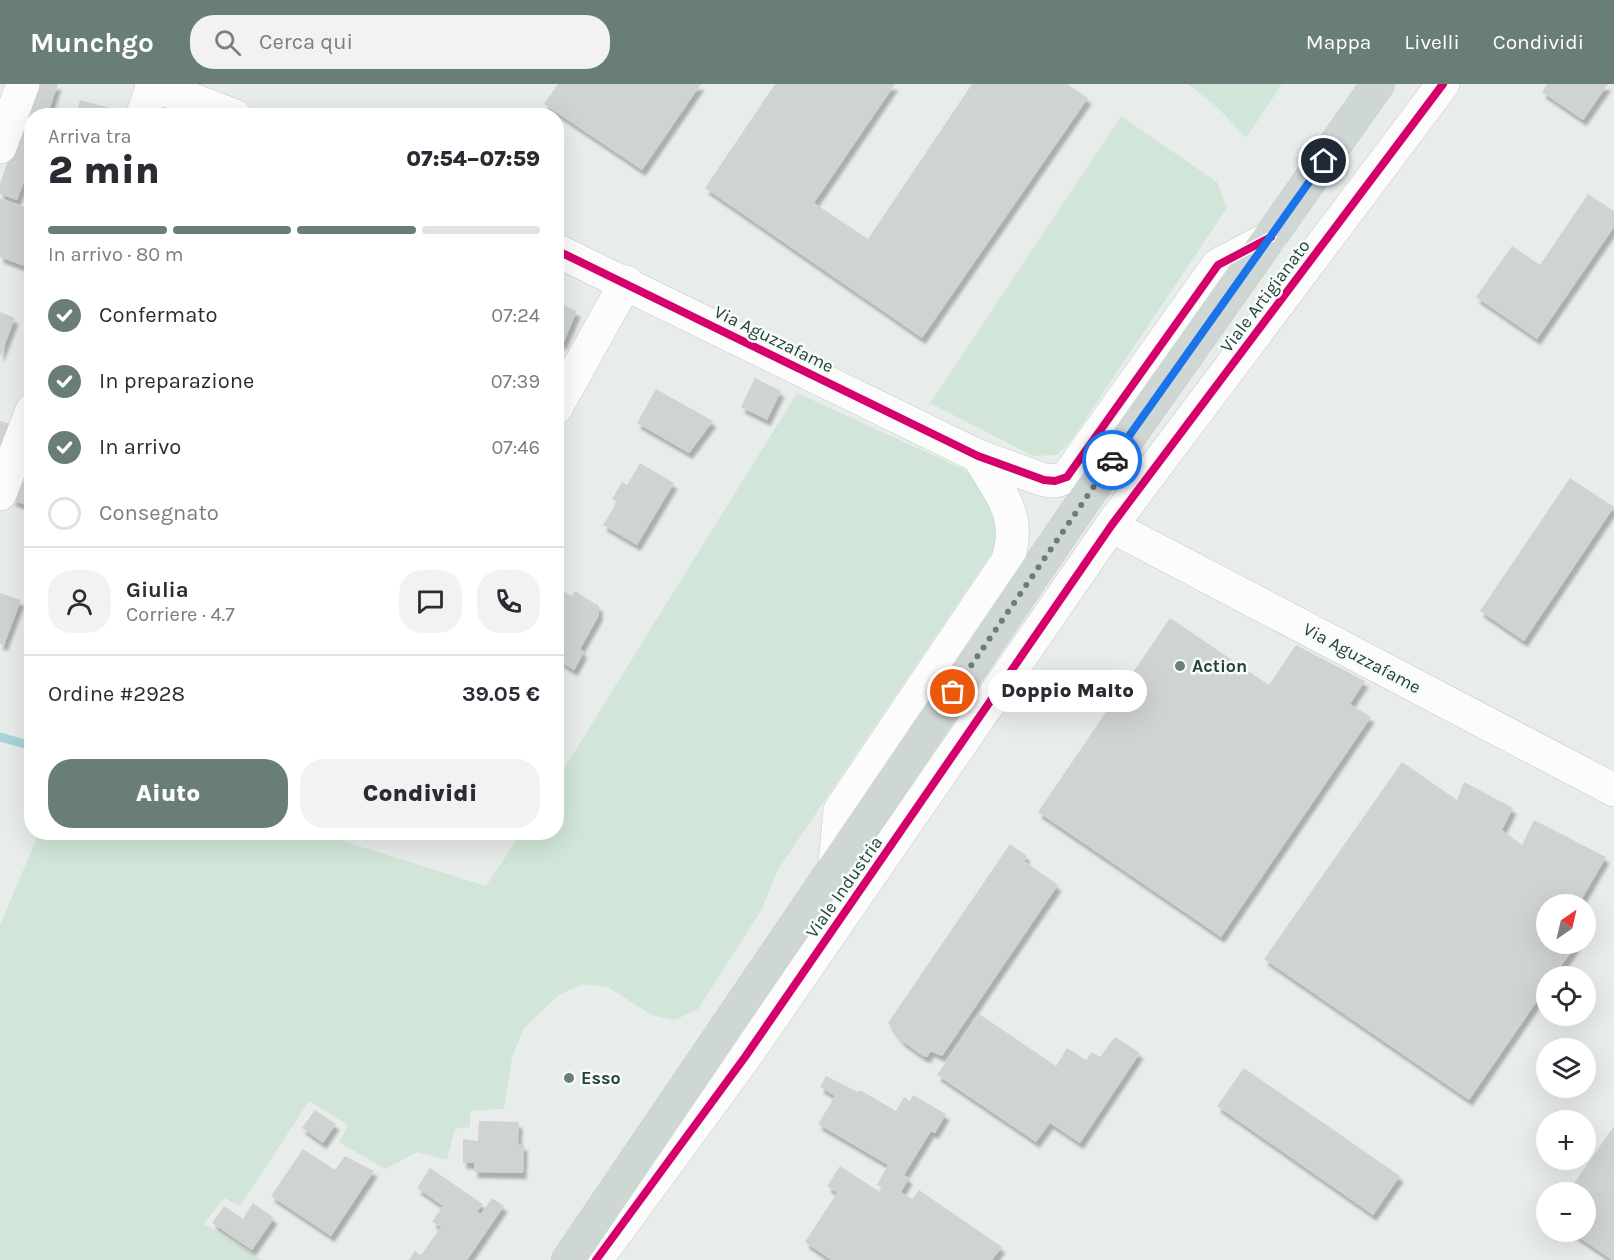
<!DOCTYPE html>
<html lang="it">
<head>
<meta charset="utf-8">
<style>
  body { margin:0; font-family:Karla,sans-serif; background:#f2f2f3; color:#2b2b33; height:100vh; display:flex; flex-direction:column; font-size:22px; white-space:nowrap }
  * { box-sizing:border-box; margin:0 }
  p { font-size:20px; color:#7c7c81 }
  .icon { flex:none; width:33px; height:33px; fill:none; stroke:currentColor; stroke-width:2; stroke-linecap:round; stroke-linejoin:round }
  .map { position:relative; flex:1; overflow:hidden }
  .panel { position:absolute; left:24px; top:24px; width:540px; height:732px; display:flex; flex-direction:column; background:#fff; border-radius:24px; box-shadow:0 6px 24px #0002 }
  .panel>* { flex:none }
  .needle { width:39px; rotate:34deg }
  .fabs { position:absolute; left:1536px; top:810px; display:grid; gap:12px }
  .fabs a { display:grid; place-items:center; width:60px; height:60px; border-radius:50%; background:#fff; box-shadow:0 6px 24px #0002; font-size:30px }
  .pin { position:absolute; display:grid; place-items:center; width:51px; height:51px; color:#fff; margin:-26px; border:3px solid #fff; border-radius:50%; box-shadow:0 2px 6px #0007 }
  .courier { position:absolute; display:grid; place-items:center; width:60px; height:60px; margin:-30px; border:4px solid #1a73e8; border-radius:50%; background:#fff; color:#222; box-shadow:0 2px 8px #0007 }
  .bubble { position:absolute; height:42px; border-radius:21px; background:#fff; box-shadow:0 6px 24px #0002; font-size:20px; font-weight:800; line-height:42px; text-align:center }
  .head em { font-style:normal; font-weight:800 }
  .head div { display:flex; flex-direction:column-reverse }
  .head { display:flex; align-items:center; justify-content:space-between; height:102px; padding:0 24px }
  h1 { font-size:39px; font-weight:800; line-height:45px }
  .bar { display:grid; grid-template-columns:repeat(4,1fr); gap:9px 6px; align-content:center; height:72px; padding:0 24px }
  .bar i { height:8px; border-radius:4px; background:#e1e1e2 }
  .bar .current { background:#697e78 }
  .bar p { grid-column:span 4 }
  .line { display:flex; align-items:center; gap:15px; padding:0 24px; border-top:2px solid #e1e1e2 }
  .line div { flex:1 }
  .round { display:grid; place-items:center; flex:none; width:63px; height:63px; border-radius:24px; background:#f2f2f3 }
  ol { padding:0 24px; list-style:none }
  li { display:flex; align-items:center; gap:18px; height:66px }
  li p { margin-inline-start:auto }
  li .icon { padding:6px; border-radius:50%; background:#697e78; color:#fff; stroke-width:4 }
  li:last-child { color:#7c7c81 }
  li i { width:33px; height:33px; border:3px solid #e1e1e2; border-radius:50% }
  .cta { display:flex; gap:12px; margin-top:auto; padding:12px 24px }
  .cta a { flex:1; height:69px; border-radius:24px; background:#697e78; color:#fff; font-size:24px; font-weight:800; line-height:69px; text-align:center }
  .cta a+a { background:#f2f2f3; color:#2b2b33 }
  header { display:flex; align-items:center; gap:36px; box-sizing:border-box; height:84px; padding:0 30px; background:#697e78; color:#fff }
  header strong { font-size:28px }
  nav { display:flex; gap:33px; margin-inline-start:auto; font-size:21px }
  .search { width:420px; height:54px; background:#f2f2f3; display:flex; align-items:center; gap:15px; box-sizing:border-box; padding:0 21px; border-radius:24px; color:#7c7c81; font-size:22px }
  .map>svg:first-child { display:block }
  .green { fill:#d1e6d8 }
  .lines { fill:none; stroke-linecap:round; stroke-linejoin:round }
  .stream { stroke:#a9d4db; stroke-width:9 }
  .building { fill:#cfd4d2; filter:url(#shadow) }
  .minor-casing { stroke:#c5cac8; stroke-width:34 }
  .primary-casing { stroke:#c3ccc9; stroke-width:34 }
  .minor { stroke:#fcfcfc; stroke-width:33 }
  .primary { stroke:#cfd7d5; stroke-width:33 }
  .cycleway-casing { stroke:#f7fbf9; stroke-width:11 }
  .cycleway { stroke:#d6006c; stroke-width:8 }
  .done { stroke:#697e78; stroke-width:6; stroke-dasharray:0 10.8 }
  .route { stroke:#1a73e8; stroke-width:8 }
  .poi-dot { fill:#697e78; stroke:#f7fbf9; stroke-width:2 }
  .labels { text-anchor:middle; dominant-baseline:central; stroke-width:5; stroke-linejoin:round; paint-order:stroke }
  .street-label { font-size:18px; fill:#24423a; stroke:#f7fbf9 }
  .poi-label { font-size:18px; font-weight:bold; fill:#24423a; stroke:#f7fbf9; text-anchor:start }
</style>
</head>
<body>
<header>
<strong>Munchgo</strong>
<div class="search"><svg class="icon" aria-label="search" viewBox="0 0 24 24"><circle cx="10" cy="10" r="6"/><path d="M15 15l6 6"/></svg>Cerca qui</div>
<nav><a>Mappa</a><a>Livelli</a><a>Condividi</a></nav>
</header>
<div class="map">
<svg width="1614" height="1176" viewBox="0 0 1614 1176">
  <defs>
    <filter id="shadow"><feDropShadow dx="3.5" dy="6" stdDeviation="1.5" flood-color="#0004"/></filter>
  </defs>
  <rect width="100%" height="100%" fill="#e8edeb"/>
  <path class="green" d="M1188,0H1282L1246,54L1218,24Z
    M1121,32L1217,98L1227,124L1070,358L1057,371L1033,372L930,319Z
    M797,309L963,385L978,397L999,441L993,467L777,787L762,825L698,925L675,936L651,931L608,903L583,900L560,910L524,944L512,973L504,1025L470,1027V1043L455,1045L447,1076L417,1068L385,1085L339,1058L348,1041L309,1017L240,1122L224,1114L204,1140L262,1176H0V841L39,749H317L486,802L521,749L556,748L557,696Z"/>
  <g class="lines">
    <path class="stream" d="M0,653L32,662"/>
  </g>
  <path class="building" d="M34,0H58L47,32H32V76L17,116L0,110V100Z
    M558,0H701L642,86L544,20Z
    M775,0H895L814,119L868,155L972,0H1067L1088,14L922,254L705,104Z
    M1547,0H1608L1583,36L1542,8Z
    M80,16L125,28L124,32H76Z
    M1588,110L1614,127V143L1537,255L1476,213L1512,162L1540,181Z
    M0,114L32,126V185L0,173Z
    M556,218L577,227L563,260L556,257Z
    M0,228L15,234L0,273Z
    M755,294L781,307L767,336L741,323Z
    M656,305L713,337L689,369L637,339Z
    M0,337L13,341L0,379Z
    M640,379L674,399L637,461L603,441L617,418L612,415L622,398L627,401Z
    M1570,394L1614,423L1524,557L1480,527Z
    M18,396L32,401V423L12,416Z
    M556,503L572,512L575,507L599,522V531L580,565L584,568L574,586L556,575Z
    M0,509L21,516L4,561L0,560Z
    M1170,534L1269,601L1296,561L1365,597L1350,620L1371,633L1221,853L1038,728Z
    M1402,678L1457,716L1464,698L1513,724L1502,746L1522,761L1534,736L1606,773L1579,820H1546V860H1577L1554,892H1546V904L1469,1016L1264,875Z
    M1010,760L1027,772L1024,777L1058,801L942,972L931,967L927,973L923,972L902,957L888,939Z
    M979,930L1056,982L1067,964L1086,976L1092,968L1100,973L1115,953L1140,969L1080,1059L1050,1039L1036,1058L937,991Z
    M1244,984L1400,1092L1373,1131L1217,1022Z
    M826,992L858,1008L860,1006L896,1027L904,1013L910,1017L913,1011L946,1030L935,1049L931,1047L904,1091L909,1094L901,1108L912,1115L919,1106L1002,1163L992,1176H831L805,1158L837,1109L827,1102L840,1082L880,1108L882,1104L877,1101L888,1081L818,1040L835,1012L820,1003Z
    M315,1026L336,1040L323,1059L302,1044Z
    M479,1037L519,1038L518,1061L524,1060L523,1089L474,1088V1079H463V1055L478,1057Z
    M1614,1042V1176H1612L1571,1148H1586V1108H1568Z
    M303,1065L335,1086L345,1072L374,1087L331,1152L271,1112Z
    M430,1084L483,1120L477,1128L481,1130L492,1114L504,1122L467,1176H409L415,1167L421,1171L441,1143L432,1138L443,1122L417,1104Z
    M253,1119L274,1134L252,1166L212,1139L224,1122L243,1135Z"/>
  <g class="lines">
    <defs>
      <path id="minor" d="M151,0L235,32
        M142,32L153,1
        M0,63L23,0
        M556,166L978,372L1044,396L1055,397L1067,393L1218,181L1271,153
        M556,324L626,198
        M0,410L32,326
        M1111,442L1614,706
        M835,779L840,726L1007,478C1023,433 1001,410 978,372
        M596,1176L745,973L1111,442L1443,0"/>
      <path id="primary" d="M568,1176L1083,418L1378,0"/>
    </defs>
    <use href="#minor" class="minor-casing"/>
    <use href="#primary" class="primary-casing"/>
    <use href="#minor" class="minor"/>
    <use href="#primary" class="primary"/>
    <defs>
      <path id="cycleway" d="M556,166L978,372L1044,396L1055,397L1067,393L1218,181L1271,153
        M596,1176L745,973L1111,442L1443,0"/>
    </defs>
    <use href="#cycleway" class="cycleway-casing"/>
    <use href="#cycleway" class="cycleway"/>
  </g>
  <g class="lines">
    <path class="done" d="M953,608L1112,376"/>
    <path class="route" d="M1112,376L1324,77"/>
  </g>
  <g class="poi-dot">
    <circle cx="1180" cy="582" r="6"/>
    <circle cx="569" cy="994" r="6"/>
  </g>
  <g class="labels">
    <g class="street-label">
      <text transform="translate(1265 212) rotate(-53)">Viale Artigianato</text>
      <text transform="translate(774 255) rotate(26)">Via Aguzzafame</text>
      <text transform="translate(1362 574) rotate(28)">Via Aguzzafame</text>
      <text transform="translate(844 803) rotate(-55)">Viale Industria</text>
    </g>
    <g class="poi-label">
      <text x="1192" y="582">Action</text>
      <text x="581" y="994">Esso</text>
    </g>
  </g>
</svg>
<div class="fabs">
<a><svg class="needle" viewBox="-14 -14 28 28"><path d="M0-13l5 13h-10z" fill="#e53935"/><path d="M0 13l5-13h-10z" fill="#7c7c81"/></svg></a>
<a><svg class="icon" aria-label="locate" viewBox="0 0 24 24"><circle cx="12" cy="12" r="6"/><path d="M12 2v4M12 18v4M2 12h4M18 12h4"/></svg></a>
<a><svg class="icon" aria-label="layers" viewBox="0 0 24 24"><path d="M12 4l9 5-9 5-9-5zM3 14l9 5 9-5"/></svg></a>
<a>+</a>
<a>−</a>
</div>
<div class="pin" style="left:953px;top:608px;background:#ea580c"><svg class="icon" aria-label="bag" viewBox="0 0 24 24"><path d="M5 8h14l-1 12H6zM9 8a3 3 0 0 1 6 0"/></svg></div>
<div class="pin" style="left:1324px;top:77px;background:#1f2937"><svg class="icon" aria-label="home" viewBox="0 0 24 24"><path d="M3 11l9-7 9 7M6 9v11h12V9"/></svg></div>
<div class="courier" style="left:1112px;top:376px"><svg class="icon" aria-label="car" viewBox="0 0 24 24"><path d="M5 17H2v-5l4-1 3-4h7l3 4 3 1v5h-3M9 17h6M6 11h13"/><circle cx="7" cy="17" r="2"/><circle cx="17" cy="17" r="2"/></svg></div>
<div class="bubble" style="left:988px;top:586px;width:159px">Doppio Malto</div>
<section class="panel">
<div class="head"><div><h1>2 min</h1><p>Arriva tra</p></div><em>07:54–07:59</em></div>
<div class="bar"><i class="current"></i><i class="current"></i><i class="current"></i><i></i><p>In arrivo · 80 m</p></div>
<ol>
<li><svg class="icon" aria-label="check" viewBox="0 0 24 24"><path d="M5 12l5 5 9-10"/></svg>Confermato<p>07:24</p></li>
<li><svg class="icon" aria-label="check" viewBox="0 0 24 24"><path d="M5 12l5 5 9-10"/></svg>In preparazione<p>07:39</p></li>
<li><svg class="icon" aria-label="check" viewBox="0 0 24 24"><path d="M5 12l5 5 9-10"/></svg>In arrivo<p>07:46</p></li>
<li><i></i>Consegnato</li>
</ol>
<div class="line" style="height:108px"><a class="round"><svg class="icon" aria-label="person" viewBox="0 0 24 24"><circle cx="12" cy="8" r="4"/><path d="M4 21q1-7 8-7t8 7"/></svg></a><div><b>Giulia</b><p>Corriere · 4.7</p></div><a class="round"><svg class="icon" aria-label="chat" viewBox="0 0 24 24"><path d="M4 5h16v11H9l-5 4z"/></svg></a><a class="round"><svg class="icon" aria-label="phone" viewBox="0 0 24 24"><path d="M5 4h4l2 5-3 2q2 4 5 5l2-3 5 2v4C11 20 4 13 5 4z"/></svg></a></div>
<div class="line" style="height:78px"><div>Ordine #2928</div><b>39.05 €</b></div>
<div class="cta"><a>Aiuto</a><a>Condividi</a></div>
</section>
</div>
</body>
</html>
